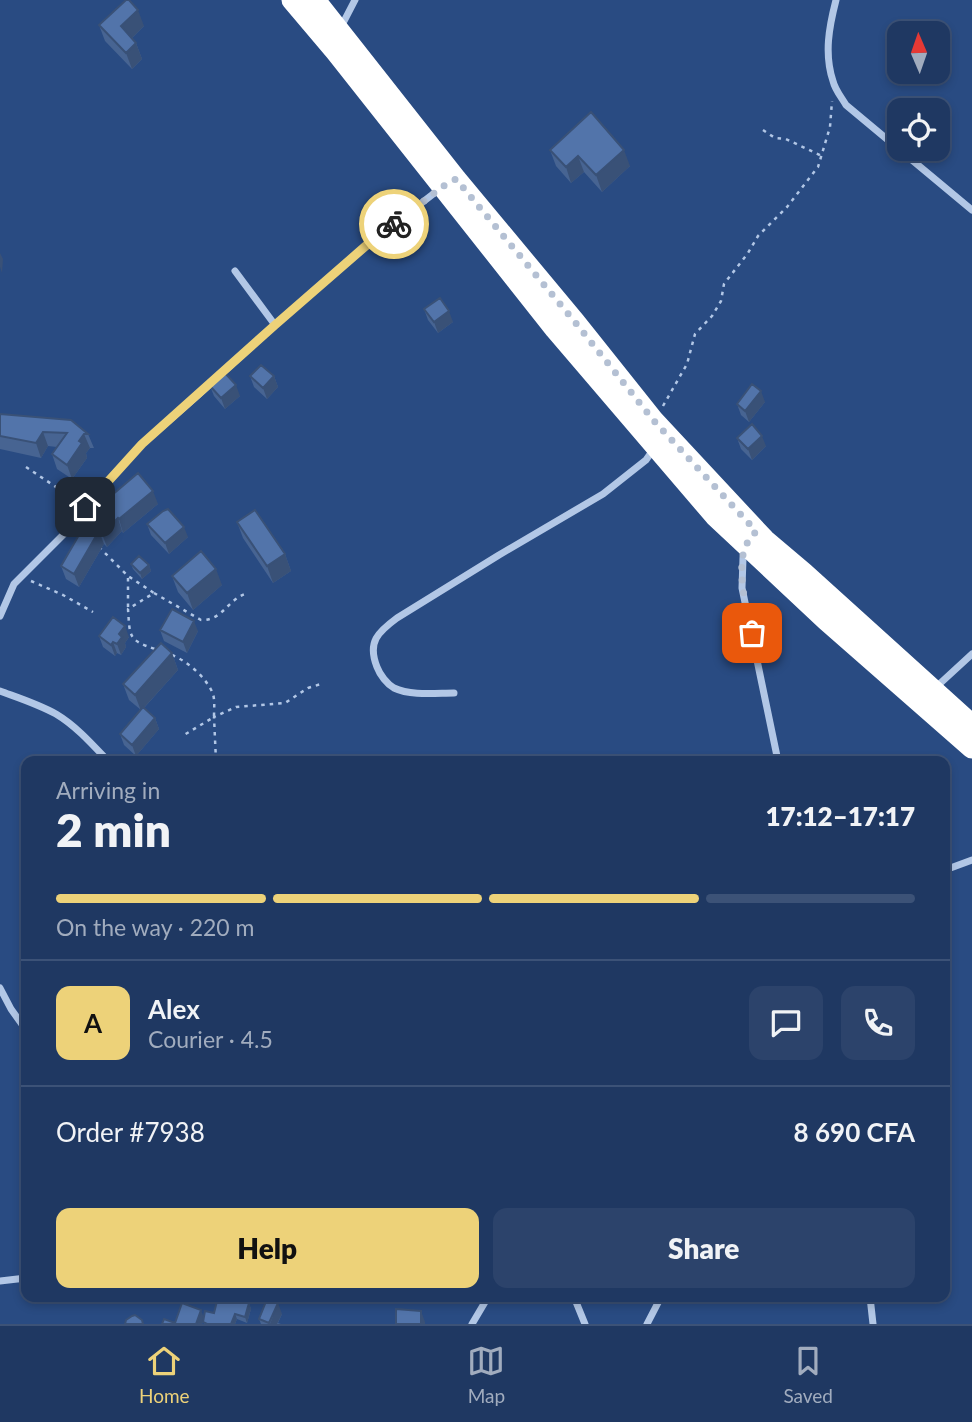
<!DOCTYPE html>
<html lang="en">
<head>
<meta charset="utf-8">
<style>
  body { margin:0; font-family:Lato,sans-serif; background:#2c436b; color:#f1f3f6; height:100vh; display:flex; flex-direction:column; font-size:26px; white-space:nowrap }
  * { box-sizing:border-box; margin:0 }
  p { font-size:23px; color:#a1acbe }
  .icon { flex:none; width:38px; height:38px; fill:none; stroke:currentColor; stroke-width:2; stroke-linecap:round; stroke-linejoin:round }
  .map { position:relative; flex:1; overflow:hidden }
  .side { position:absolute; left:21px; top:756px; width:929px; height:546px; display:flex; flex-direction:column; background:#1f3862; border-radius:14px; box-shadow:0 4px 10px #0003,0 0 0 2px #3c5277 }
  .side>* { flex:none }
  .needle { width:46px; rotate:358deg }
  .buttons { position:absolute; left:887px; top:21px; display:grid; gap:14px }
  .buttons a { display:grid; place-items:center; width:63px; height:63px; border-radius:14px; background:#1f3862; box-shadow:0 4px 10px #0003,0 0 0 2px #3c5277; font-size:35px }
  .pin { position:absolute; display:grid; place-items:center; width:60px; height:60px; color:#fff; margin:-30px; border-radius:14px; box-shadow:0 4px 10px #0006 }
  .courier { position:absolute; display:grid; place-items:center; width:70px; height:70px; margin:-35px; border:5px solid #edd279; border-radius:50%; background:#fff; color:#222; box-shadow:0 2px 9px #0007 }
  .summary em { font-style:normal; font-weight:800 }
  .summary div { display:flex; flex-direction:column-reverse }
  .summary { display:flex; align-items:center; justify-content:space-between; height:119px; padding:0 35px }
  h1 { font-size:46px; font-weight:800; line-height:52px }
  .bar { display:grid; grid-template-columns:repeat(4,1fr); gap:10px 7px; align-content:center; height:84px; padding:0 35px }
  .bar i { height:9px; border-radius:5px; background:#3c5277 }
  .bar .on { background:#edd279 }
  .bar p { grid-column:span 4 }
  .line { display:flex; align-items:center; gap:18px; padding:0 35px; border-top:2px solid #3c5277 }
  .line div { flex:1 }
  .round { display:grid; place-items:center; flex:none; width:74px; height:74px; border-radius:14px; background:#2c436b }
  .button { display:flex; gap:14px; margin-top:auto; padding:14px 35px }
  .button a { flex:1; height:80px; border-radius:14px; background:#edd279; color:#111; font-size:28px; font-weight:800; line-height:80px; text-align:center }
  .button a+a { background:#2c436b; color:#f1f3f6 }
  .tabs { display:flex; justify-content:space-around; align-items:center; height:98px; border-top:2px solid #3c5277; background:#1f3862; font-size:19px; color:#a1acbe }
  .tabs a { display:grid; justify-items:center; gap:4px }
  .tabs .on { color:#edd279 }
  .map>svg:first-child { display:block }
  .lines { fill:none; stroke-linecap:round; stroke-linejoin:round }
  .path { stroke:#b2c7e6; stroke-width:2.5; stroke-dasharray:3.5 5; stroke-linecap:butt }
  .street { stroke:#b2c7e6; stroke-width:7 }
  .highway { stroke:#fff; stroke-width:21 }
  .wall { fill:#476492 }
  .shaded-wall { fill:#395177 }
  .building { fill:#5274aa; stroke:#395177; stroke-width:2 }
  .done { stroke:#b4c0d3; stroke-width:7; stroke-dasharray:0 12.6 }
  .route { stroke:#edd279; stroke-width:9 }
</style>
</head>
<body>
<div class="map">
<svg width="972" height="1324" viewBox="0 0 972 1324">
  <rect width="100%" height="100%" fill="#294b82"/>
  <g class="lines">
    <path class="path" d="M763,130L775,138L786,139L822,156
      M663,406L687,364L695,334L712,316L721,301L724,284L748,253L758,236L787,207L818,167L830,127L832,101
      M26,467L77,501
      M99,547L128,576L154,593L128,609C130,637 128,640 155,649
      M128,578V609
      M31,581L63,595L93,612
      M154,593L201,620C223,621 228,598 248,593
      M172,655C187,661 207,678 213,694C215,701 214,709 214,717L184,735
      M216,761L214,717L236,707L285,703L308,688L321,684"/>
    <path class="street" d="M836,0C829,27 824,54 833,81C835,90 842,98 846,105L972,210
      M341,27L355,0
      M235,271L275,325
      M745,549L743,558L742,588L778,761
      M0,616L14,584L70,528L85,507L142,444L198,395L275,325L368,244L441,188
      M934,689L972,654
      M0,691C19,698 38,704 56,714C76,726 92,744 108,761
      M454,693C436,693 411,696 394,688C387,684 380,675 377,667C367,642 378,632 397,618L499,555L603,494L646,460L653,450
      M945,870L972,860
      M0,988L11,1009L26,1030
      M0,1281L26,1278
      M574,1297L585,1324
      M870,1297L873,1324
      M472,1324L488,1297
      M647,1324L661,1297"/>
    <path class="highway" d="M292,0L336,52L555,329L715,516L826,620L972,748
      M315,0L456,179L575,322L654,421L765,540L804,573L972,725"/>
  </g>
  <path class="wall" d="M99,25L144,26L132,38L136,43L142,59L132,69L105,41Z
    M550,150L630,166L602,192L584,172L571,183L556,166Z
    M424,309L453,322L438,333L428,320Z
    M250,376H274L278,387L267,399L254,387Z
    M210,386L240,396L225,409L214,396Z
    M765,402L749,422L741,415L737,404Z
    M0,414L88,434L94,448H90L86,453L87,458L72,479L57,469L52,454L57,447L48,446L41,458L0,449Z
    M737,438L766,446L752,460L741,449Z
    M158,504L123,533L122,531L107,547L104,544L79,587L66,579L61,566L83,528L80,526L75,512L98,507Z
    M237,522L285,554L291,571L273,583L243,538Z
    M147,524L188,537L169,554L151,535Z
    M131,564L149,565L151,571L142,579L133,569Z
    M172,576L222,585L193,610L178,592Z
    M160,630L198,631L187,653L164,641Z
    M99,636L129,637L125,643L126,647L121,655L117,653L115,656L103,647Z
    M172,653L178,670L144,708L155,718L159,729L136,756L124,745L120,734L141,710L129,700L123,684Z
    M249,1303L251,1309L247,1323L237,1319L235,1324H204V1319L202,1324H162L204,1318L214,1313Z
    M282,1314L278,1323L281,1324H261L259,1319Z"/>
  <path class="shaded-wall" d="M138,10L144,26L127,43L121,26Z
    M136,43L142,59L132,69L126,53Z
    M624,150L630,166L602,192L596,175Z
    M578,156L584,172L571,183L566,167Z
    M0,253L3,259L2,273L0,267Z
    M449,311L453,322L438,333L434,322Z
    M274,376L278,387L267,399L263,388Z
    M236,385L240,396L225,409L221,398Z
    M761,391L765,402L749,422L745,411Z
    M43,432L48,446L41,458L36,443Z
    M84,434L90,448L86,453L87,458L72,479L67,465L79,441Z
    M762,436L766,446L752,460L748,449Z
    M153,491L158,504L123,533L119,519Z
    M118,518L122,531L107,547L102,534Z
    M184,527L188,537L169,554L165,543Z
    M99,531L104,544L79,587L74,574Z
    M285,554L291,571L273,583L267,566Z
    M149,565L151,571L142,579L140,573Z
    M216,569L222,585L193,610L187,593Z
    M194,621L198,631L187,653L183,642Z
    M125,626L129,637L125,643L126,647L121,655L117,644L119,634Z
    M113,642L117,653L115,656L111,645Z
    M172,653L178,670L141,711L135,695Z
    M155,718L159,729L136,756L132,745Z
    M249,1303L251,1309L247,1323L245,1317Z
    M278,1303L282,1314L277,1324H270Z
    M201,1310L204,1318L202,1324H196Z
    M421,1311L425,1322V1324H421Z
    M235,1314L237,1319L235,1324H231Z"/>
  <path class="building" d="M126,0H129L138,10L121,26L136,43L126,53L99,25Z
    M591,112L624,150L596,175L578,156L566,167L550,150Z
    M440,298L449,311L434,322L424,309Z
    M261,365L274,376L263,388L250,376Z
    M225,373L236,385L221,398L210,386Z
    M752,384L761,391L745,411L737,404Z
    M0,414L71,420L88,434H84L79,441L82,443L67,465L52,454L67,433L43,432L36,443L0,436Z
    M752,424L762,436L748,449L737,438Z
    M138,473L153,491L119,519L118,518L102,534L99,531L74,574L61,566L86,523L75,512L88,499L98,507Z
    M168,509L184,527L165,543L147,524L163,511Z
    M255,510L285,554L267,566L237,522Z
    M201,551L216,569L187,593L172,576Z
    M139,556L149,565L140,573L131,564Z
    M172,609L194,621L183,642L160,630Z
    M113,617L125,626L119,634L122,637L117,644L113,642L111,645L99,636Z
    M161,643L172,653L135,695L123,684Z
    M143,707L155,718L132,745L120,734Z
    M218,1297H229L249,1303L245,1317L235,1314L231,1324H207L203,1322L205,1311L214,1313Z
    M267,1299L278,1303L269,1323L259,1319Z
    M182,1303L201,1310L196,1324H162L164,1319L175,1323Z
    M396,1309L421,1311V1324H396Z
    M135,1315L142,1320L143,1324H125L126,1320L132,1316Z"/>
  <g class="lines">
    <path class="done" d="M394,224L442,187L456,179L575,322L654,421L756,531C753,536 749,540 746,545C736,567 746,611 752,633"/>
    <path class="route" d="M85,507L142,444L275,325L368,244L394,224"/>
  </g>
</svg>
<div class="buttons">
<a><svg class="needle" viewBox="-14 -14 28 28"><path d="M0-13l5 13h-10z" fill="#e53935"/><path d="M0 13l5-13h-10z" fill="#a1acbe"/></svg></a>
<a><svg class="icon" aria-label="locate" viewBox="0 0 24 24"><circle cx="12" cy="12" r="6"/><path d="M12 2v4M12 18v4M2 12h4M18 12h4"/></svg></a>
</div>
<div class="pin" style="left:752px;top:633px;background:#ea580c"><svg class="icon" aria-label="bag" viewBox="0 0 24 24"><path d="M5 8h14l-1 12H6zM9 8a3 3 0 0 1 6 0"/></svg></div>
<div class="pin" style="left:85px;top:507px;background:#1f2937"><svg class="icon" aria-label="home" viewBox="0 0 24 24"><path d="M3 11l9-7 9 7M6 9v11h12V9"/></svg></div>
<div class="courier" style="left:394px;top:224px"><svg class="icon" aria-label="bike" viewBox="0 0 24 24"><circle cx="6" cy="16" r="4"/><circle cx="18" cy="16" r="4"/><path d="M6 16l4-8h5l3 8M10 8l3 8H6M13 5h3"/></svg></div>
<section class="side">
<div class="summary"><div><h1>2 min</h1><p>Arriving in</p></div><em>17:12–17:17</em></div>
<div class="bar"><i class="on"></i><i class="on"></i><i class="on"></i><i></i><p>On the way · 220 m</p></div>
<div class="line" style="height:126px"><b class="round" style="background:#edd279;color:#111">A</b><div><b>Alex</b><p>Courier · 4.5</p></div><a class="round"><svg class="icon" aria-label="chat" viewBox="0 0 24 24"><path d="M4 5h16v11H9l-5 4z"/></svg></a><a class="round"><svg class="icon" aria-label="phone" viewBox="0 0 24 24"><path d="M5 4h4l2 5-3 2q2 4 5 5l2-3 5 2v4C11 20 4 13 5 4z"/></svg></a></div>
<div class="line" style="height:91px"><div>Order #7938</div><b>8 690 CFA</b></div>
<div class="button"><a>Help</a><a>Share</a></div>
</section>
</div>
<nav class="tabs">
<a class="on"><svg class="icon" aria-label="home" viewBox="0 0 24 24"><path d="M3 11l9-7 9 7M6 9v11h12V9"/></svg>Home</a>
<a><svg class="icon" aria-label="map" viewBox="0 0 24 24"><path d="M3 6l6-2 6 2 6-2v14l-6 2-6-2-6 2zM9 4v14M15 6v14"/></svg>Map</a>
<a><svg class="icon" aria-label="saved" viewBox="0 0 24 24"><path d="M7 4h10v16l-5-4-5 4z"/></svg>Saved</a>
</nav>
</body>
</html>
